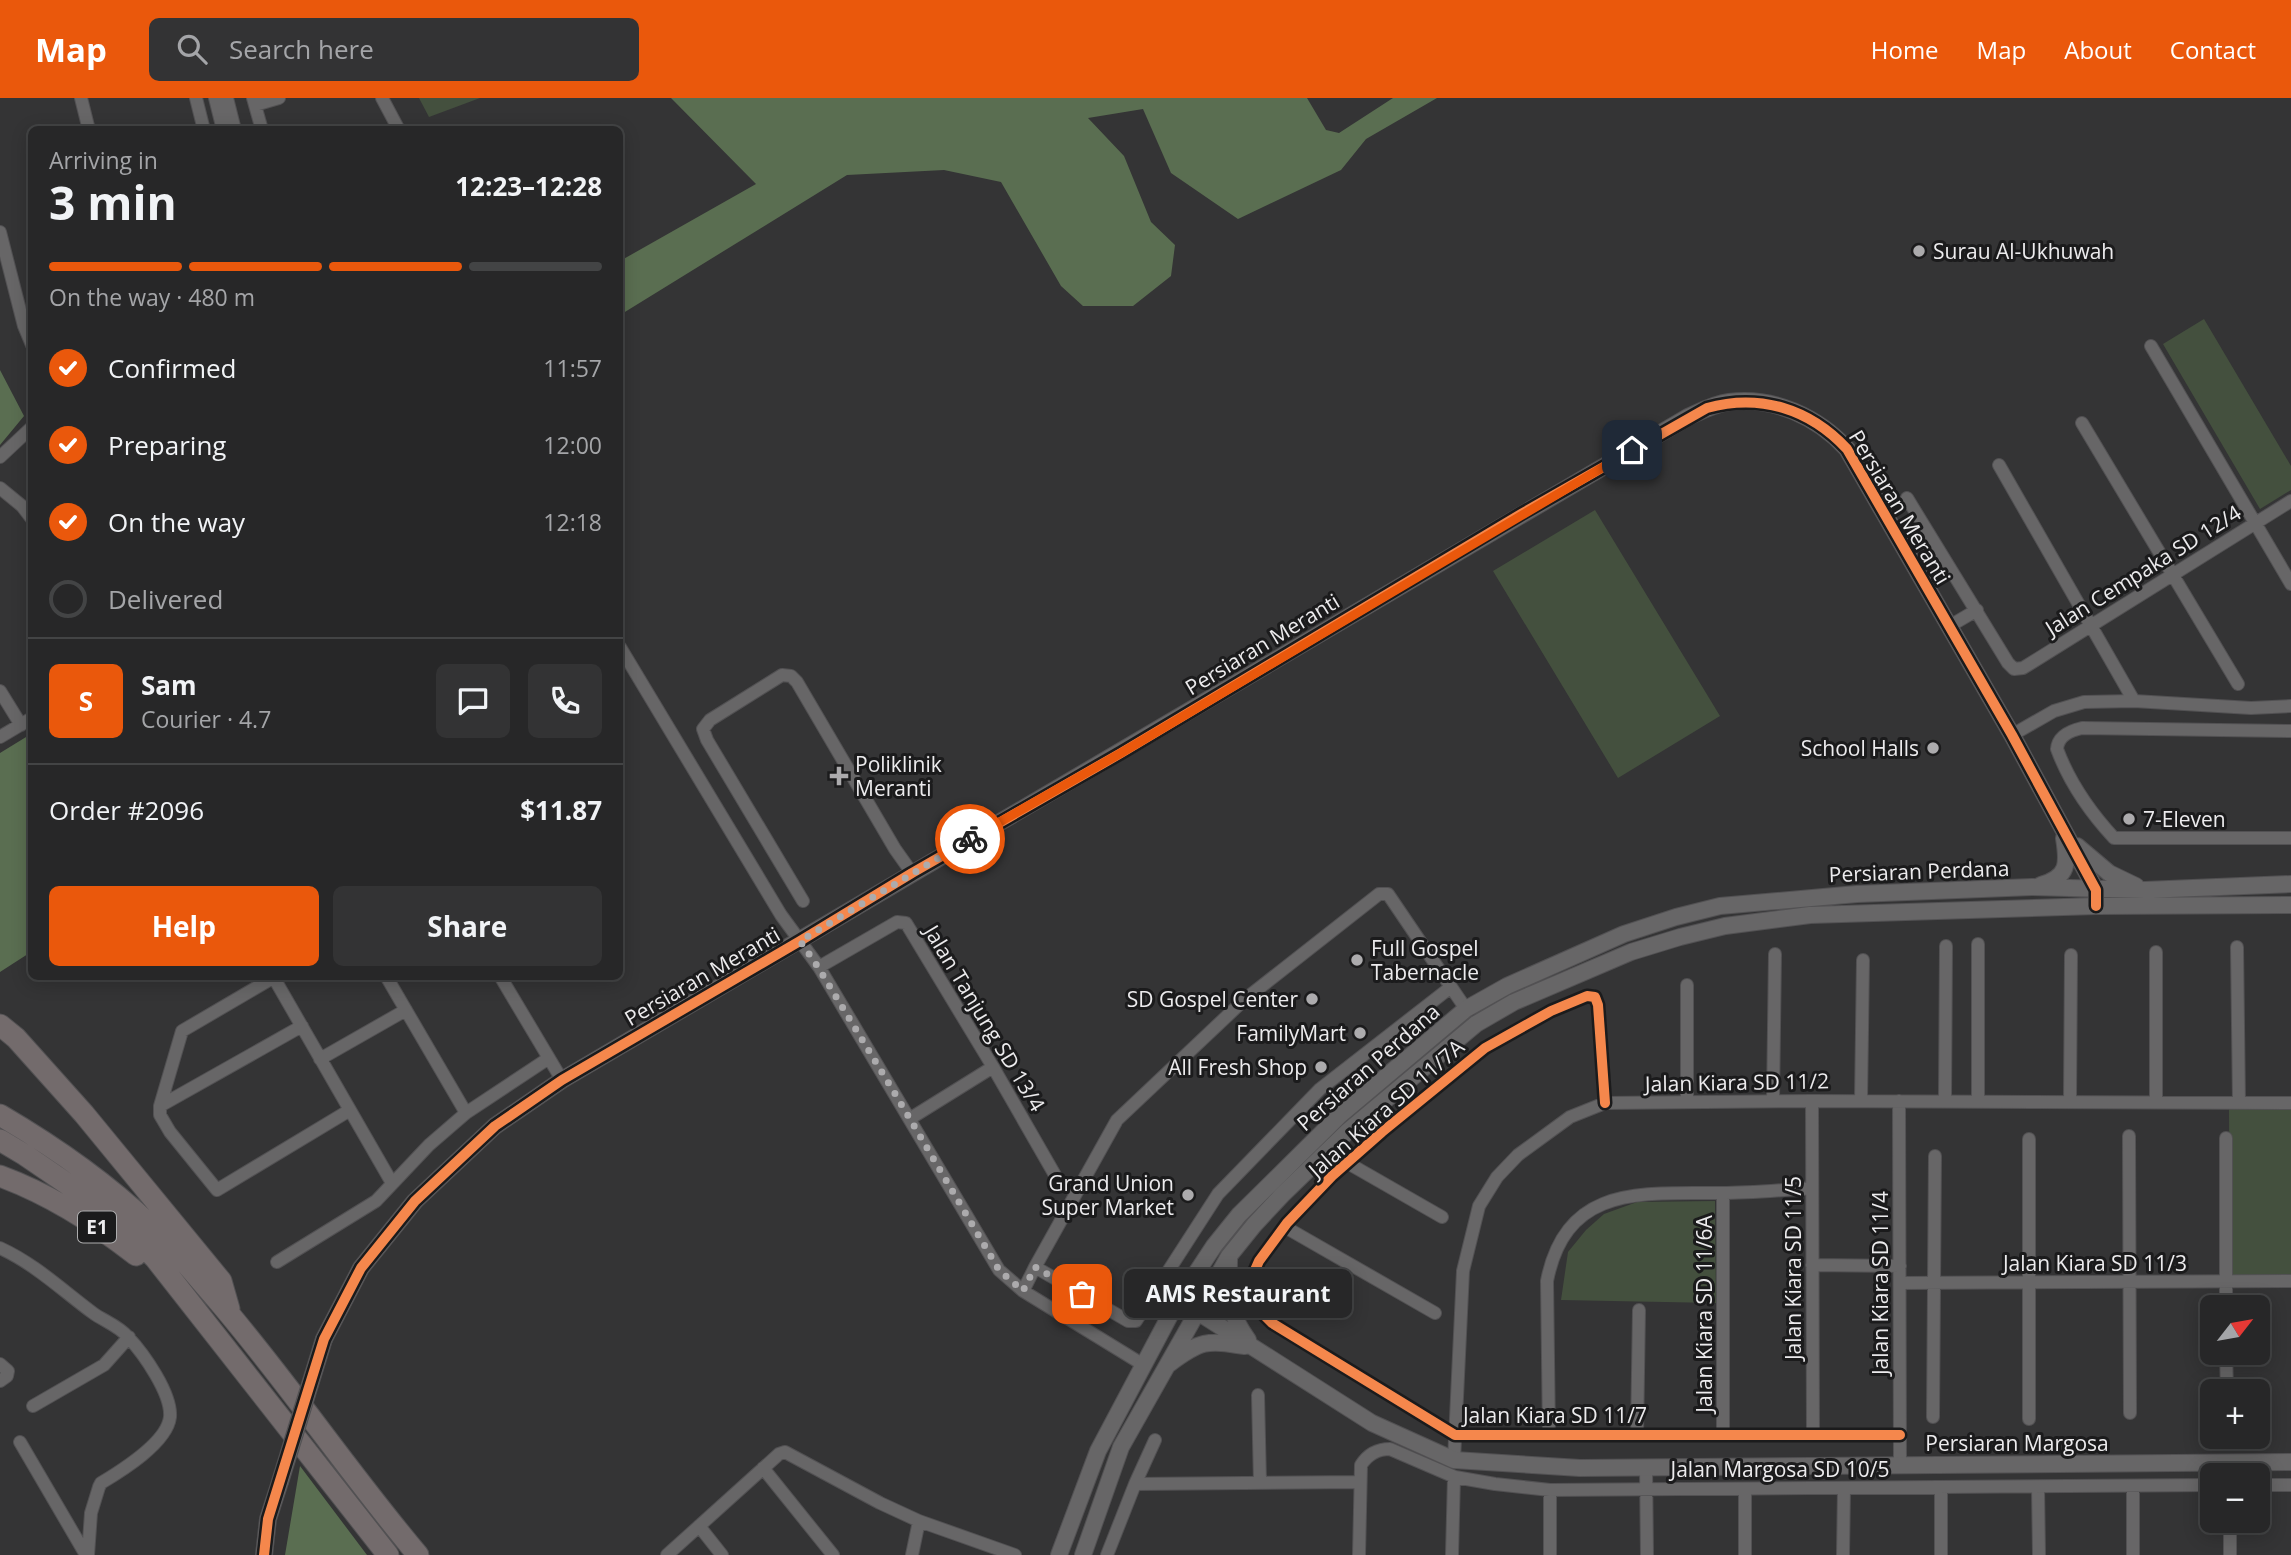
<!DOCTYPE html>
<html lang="en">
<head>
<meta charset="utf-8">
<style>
  body { margin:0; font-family:"Open Sans",sans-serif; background:#333334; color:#f1f3f6; height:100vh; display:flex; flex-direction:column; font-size:26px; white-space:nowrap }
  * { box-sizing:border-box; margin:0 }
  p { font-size:23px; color:#a4a5a8 }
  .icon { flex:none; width:38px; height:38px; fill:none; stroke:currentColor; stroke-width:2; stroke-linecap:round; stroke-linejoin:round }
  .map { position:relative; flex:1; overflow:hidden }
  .panel { position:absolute; left:28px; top:28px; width:595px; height:854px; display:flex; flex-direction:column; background:#272728; border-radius:10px; box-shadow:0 4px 18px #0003,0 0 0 2px #434445 }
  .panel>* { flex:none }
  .needle { width:46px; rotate:59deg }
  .fabs { position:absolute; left:2200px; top:1197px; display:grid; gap:14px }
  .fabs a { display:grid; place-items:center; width:70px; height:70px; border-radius:10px; background:#272728; box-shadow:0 4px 18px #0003,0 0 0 2px #434445; font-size:35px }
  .pin { position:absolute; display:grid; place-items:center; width:60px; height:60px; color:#fff; margin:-30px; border-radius:14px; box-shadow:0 4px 10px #0006 }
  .courier { position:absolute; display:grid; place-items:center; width:70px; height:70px; margin:-35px; border:5px solid #ea580c; border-radius:50%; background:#fff; color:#222; box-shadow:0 2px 9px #0007 }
  .bubble { position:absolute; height:49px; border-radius:10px; background:#272728; box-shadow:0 4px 18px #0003,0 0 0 2px #434445; font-size:23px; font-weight:700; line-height:49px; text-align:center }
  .head em { font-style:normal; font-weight:700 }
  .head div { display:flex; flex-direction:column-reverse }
  .head { display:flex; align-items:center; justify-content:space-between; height:119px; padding:0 21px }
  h1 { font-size:46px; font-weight:700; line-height:52px }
  .bar { display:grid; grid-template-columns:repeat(4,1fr); gap:10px 7px; align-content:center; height:84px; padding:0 21px }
  .bar i { height:9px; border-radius:5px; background:#434445 }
  .bar .on { background:#ea580c }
  .bar p { grid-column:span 4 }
  .line { display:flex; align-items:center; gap:18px; padding:0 21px; border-top:2px solid #434445 }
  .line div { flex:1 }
  .round { display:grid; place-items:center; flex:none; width:74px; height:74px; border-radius:10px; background:#333334 }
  ol { padding:0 21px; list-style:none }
  li { display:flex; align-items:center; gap:21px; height:77px }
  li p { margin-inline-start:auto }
  li .icon { padding:7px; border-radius:50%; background:#ea580c; color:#fff; stroke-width:4 }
  li:last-child { color:#a4a5a8 }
  li i { width:38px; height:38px; border:4px solid #434445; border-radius:50% }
  .button { display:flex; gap:14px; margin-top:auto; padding:14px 21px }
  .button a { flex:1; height:80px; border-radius:10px; background:#ea580c; color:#fff; font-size:28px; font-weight:700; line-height:80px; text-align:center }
  .button a+a { background:#333334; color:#f1f3f6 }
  header { display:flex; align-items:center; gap:42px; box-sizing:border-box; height:98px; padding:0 35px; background:#ea580c; color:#fff }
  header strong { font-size:33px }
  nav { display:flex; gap:38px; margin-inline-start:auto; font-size:24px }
  .search { width:490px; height:63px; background:#333334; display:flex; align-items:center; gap:18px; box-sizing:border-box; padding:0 24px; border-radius:10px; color:#a4a5a8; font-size:26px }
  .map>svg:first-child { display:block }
  .green { fill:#44503e }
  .forest { fill:#5a6e51 }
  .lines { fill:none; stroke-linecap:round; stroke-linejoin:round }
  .street-casing { stroke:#525153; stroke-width:14 }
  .secondary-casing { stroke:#525153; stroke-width:18 }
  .highway-casing { stroke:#525153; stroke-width:23 }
  .street { stroke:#676667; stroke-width:12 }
  .secondary { stroke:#676667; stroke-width:16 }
  .highway { stroke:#736b6c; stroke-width:21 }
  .secondary-bridge-casing { stroke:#525153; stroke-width:18; stroke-linecap:butt }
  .secondary-bridge { stroke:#676667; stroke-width:16 }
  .cycleway-casing { stroke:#1b1b1c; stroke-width:15 }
  .cycleway { stroke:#f5874c; stroke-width:10 }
  .done { stroke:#acabad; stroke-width:7; stroke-dasharray:0 12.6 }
  .route { stroke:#ea580c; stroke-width:9 }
  .poi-dot { fill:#acabad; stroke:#1b1b1c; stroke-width:2.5 }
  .labels { text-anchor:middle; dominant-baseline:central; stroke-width:6; stroke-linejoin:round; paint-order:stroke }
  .shield { fill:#1b1b1c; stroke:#adadae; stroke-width:2 }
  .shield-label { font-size:19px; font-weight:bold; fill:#ecebed }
  .poi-label { font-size:21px; fill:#ecebed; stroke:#1b1b1c; text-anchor:end }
  .street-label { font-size:21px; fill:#ecebed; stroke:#1b1b1c }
</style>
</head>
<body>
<header>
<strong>Map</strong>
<div class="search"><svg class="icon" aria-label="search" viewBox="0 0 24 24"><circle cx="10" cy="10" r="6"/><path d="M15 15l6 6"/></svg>Search here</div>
<nav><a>Home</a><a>Map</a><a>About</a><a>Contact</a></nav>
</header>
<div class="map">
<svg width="2291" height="1457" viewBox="0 0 2291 1457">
  <rect width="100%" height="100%" fill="#343435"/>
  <path class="green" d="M419,0H480L429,19Z
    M2204,221L2291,368V392L2260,411L2163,246Z
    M1595,412L1720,618L1618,680L1493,473Z
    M2229,1008H2291V1179H2230Z
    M1715,1103L1716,1205L1561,1202L1568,1154L1586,1132L1604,1116L1637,1104Z"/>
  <path class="forest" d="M671,0H1307L1326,32L1339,35L1393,0H1437L1366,41L1341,72L1238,121L1171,75L1143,11L1088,20L1124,58L1151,124L1175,147L1171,178L1133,208H1083L1061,188L1001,84L944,72L847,77L620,217V163L756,86Z
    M0,272L24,318L0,347Z
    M31,636V854L0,874V655Z
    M300,1368L367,1457H285Z"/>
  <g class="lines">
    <defs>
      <path id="street" d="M81,0L89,32
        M196,0L204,32
        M215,0L223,32
        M227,0L235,32
        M253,0L262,32
        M382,0L399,32
        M255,7L279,0
        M0,134L24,228L32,247
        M2151,248L2291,486
        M2082,325L2238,586
        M0,359L32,329
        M1999,367L2134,603
        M0,390L22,408L32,421
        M1907,400L2008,565L2014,571L2023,570L2291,403
        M1948,529L1977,512
        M620,549L781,817L819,869L999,1172L1023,1193L1142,1266
        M0,593L21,627
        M2291,633L2082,630C2069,633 2058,638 2057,651C2070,686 2089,713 2114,740H2291
        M2012,637L2054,613L2084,604L2134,603L2251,610L2291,608
        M0,639L32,620
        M803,803L707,642L703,631L710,622L782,577L791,578L797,584L895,751L912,775
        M2237,849L2239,1005
        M819,869L897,824L906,825L993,969L1059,1084
        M276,878L182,933L160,1008V1017L170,1034L217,1092L350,1012
        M386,878L466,1015
        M500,878L562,982
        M274,880L392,1085
        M1687,887V1004
        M1451,889L1466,911
        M320,961L406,912
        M1773,1003L1775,856
        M1812,1003L1813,1337
        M1861,1003L1863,862
        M1899,1003L1900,1367
        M1945,1003L1946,848
        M1978,1004V846
        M2070,1004L2071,857
        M2156,1004V854
        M1605,1005L1598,907L1595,899L1587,898L1551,913L1485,950L1382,1034L1332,1078L1287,1125L1259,1163L1251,1181L1255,1200L1264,1217L1272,1225L1455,1337H1900
        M160,1008L302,928
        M911,1020L993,969
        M2129,1038L2130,1315
        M2226,1040V1209
        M1346,1064L1442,1119
        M1723,1095V1337
        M1285,1129L1435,1215
        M0,1150C35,1166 62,1192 93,1215C104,1223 119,1228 128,1239C144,1256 172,1296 170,1319C167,1345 121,1373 101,1385L99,1389L91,1415L88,1457
        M277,1164L376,1103L429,1047L466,1015L549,960
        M1812,1167L1900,1168
        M1900,1185L2291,1183
        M1023,1193L1035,1169L1117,1022L1244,902L1379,796H1388L1451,889L1320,991L1218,1096L1136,1223H1128L1035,1169
        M2226,1255L2227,1293
        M0,1266L8,1273L7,1278L0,1283
        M1258,1297L1260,1385
        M33,1308L104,1267L129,1239
        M1933,1319L1935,1058
        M2029,1321V1041
        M1549,1337L1547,1183C1566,1085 1644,1096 1721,1095C1751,1095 1782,1092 1812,1090
        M1637,1337L1639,1212
        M20,1344L86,1457
        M1454,1362L1463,1173L1479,1108L1497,1079L1518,1057L1570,1019L1605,1005L1812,1003L2291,1005
        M1646,1369L1647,1457
        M763,1370L833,1457
        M1135,1386L1360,1384
        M2258,1387H2291
        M2133,1388V1457
        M2038,1389L2039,1457
        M1745,1391V1457
        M1550,1392V1457
        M2230,1423V1457
        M699,1428L722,1457
        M667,1457L779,1356L785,1354L880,1405L919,1423L1015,1457
        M912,1457L919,1423
        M1107,1457L1135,1386L1155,1342
        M1359,1457L1361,1367C1368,1356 1377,1351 1390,1351L1455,1379L1495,1386L1550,1392L2212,1387
        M1452,1457L1454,1379
        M1843,1457L1844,1390
        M1941,1457V1390"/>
      <path id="secondary" d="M2077,748L2109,775L2136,788
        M2041,787C2069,779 2068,765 2064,740
        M1229,1161C1229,1199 1225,1209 1248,1242
        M1196,1213L1372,1325L1454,1362L1580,1370L2291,1364
        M324,1241L361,1170L415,1103L495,1028L562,982L1688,319C1701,313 1714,306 1729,304C1773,298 1818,319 1847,351L2012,637L2096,792V808
        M1169,1266C1201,1242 1206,1242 1245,1248
        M264,1457L268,1421L280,1384
        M1059,1457L1098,1353L1177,1204L1214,1148L1239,1117L1339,1018L1466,911L1507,888L1624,836L1676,819L1720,808L1857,796L2032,789L2145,792L2291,786
        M1083,1457L1121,1349L1229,1158L1254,1127L1282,1097L1347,1034L1476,926L1514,904L1631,854L1680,839L1725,828L1810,817L2096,808L2291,807"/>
      <path id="highway" d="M0,927L16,940L84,1016L221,1183L229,1211
        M0,1017C53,1048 105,1084 150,1127C173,1149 193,1174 214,1198C286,1281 347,1373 418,1457
        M0,1042L25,1057L107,1113L155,1160L388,1457
        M0,1078C49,1096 95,1125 136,1157"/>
    </defs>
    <use href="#street" class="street-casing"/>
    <use href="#secondary" class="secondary-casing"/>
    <use href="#highway" class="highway-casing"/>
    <use href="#street" class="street"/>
    <use href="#secondary" class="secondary"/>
    <use href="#highway" class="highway"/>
    <defs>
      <path id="secondary-bridge" d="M280,1384L324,1241"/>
    </defs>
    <use href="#secondary-bridge" class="secondary-bridge-casing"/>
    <use href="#secondary-bridge" class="secondary-bridge"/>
    <defs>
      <path id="cycleway" d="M1605,1005L1598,907L1595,899L1587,898L1551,913L1485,950L1382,1034L1332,1078L1287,1125L1259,1163L1251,1181L1255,1200L1264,1217L1272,1225L1455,1337H1900
        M264,1457L268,1421L324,1241L361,1170L415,1103L495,1028L562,982L800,843L912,775L1121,655L1521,416L1707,310C1760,295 1810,311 1847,351L2012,637L2096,792V808"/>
    </defs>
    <use href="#cycleway" class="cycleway-casing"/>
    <use href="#cycleway" class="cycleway"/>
  </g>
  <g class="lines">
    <path class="done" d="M970,741L800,843L818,869L897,999L999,1172L1023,1193L1035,1169L1082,1196"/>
    <path class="route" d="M970,741L1121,655L1632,352"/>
  </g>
  <g class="poi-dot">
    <circle cx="1919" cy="153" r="7"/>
    <circle cx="1933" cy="650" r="7"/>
    <path d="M835.5 667.5h7v7h7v7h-7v7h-7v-7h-7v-7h7z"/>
    <circle cx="2129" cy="721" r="7"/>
    <circle cx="1357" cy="862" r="7"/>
    <circle cx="1312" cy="901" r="7"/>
    <circle cx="1360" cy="935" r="7"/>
    <circle cx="1321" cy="969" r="7"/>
    <circle cx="1188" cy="1097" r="7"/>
  </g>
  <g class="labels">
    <rect class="shield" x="78" y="1113.5" width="38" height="31" rx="5"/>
    <g class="shield-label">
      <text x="97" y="1129">E1</text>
    </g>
    <g class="poi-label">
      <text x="1933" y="153" text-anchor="start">Surau Al-Ukhuwah</text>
      <text x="1919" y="650">School Halls</text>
      <text x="855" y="666" text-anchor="start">Poliklinik<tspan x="855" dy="24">Meranti</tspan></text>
      <text x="2143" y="721" text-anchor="start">7-Eleven</text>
      <text x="1371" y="850" text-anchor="start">Full Gospel<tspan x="1371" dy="24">Tabernacle</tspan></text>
      <text x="1298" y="901">SD Gospel Center</text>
      <text x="1346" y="935">FamilyMart</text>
      <text x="1307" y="969">All Fresh Shop</text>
      <text x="1174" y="1085">Grand Union<tspan x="1174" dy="24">Super Market</tspan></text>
    </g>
    <g class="street-label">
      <text transform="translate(1900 409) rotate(59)">Persiaran Meranti</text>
      <text transform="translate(2143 472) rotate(-32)">Jalan Cempaka SD 12/4</text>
      <text transform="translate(1262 546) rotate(-31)">Persiaran Meranti</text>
      <text transform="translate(1919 773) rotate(-2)">Persiaran Perdana</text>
      <text transform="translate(702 878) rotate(-30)">Persiaran Meranti</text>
      <text transform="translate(985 920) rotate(59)">Jalan Tanjung SD 13/4</text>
      <text transform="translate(1368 969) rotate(-41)">Persiaran Perdana</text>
      <text transform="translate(1737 984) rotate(-1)">Jalan Kiara SD 11/2</text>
      <text transform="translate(1386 1010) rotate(-41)">Jalan Kiara SD 11/7A</text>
      <text x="2095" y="1165">Jalan Kiara SD 11/3</text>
      <text transform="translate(1793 1170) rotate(-90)">Jalan Kiara SD 11/5</text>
      <text transform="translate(1880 1185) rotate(-90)">Jalan Kiara SD 11/4</text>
      <text transform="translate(1704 1216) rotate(-90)">Jalan Kiara SD 11/6A</text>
      <text x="1555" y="1317">Jalan Kiara SD 11/7</text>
      <text x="2017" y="1345">Persiaran Margosa</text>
      <text x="1780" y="1371">Jalan Margosa SD 10/5</text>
    </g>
  </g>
</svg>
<div class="fabs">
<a><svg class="needle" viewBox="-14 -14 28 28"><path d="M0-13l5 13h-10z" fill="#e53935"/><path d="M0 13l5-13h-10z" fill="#a4a5a8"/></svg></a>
<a>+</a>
<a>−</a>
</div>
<div class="pin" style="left:1082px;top:1196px;background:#ea580c"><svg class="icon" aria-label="bag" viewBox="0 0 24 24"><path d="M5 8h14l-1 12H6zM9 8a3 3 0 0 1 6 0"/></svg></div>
<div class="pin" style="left:1632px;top:352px;background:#1f2937"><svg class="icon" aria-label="home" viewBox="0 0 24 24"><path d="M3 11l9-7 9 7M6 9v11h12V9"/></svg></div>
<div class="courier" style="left:970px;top:741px"><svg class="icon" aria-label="bike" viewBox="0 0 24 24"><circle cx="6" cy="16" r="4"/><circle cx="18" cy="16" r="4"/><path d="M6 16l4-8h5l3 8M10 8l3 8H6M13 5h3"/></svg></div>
<div class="bubble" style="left:1124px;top:1171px;width:228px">AMS Restaurant</div>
<section class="panel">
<div class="head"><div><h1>3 min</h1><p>Arriving in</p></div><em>12:23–12:28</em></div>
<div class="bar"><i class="on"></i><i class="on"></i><i class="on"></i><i></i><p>On the way · 480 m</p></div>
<ol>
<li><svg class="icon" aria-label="check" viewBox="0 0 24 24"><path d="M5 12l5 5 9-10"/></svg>Confirmed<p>11:57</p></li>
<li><svg class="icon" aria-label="check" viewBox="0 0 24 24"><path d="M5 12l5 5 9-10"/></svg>Preparing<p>12:00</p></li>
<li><svg class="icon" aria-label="check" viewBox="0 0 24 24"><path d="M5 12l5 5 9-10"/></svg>On the way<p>12:18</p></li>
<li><i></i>Delivered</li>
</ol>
<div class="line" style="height:126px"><b class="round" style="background:#ea580c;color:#fff">S</b><div><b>Sam</b><p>Courier · 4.7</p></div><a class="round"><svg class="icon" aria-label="chat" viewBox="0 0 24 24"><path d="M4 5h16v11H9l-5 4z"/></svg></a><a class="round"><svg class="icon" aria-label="phone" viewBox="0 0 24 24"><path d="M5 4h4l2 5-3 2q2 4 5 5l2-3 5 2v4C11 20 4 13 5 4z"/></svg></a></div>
<div class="line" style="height:91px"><div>Order #2096</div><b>$11.87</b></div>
<div class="button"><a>Help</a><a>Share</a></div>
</section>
</div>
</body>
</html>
